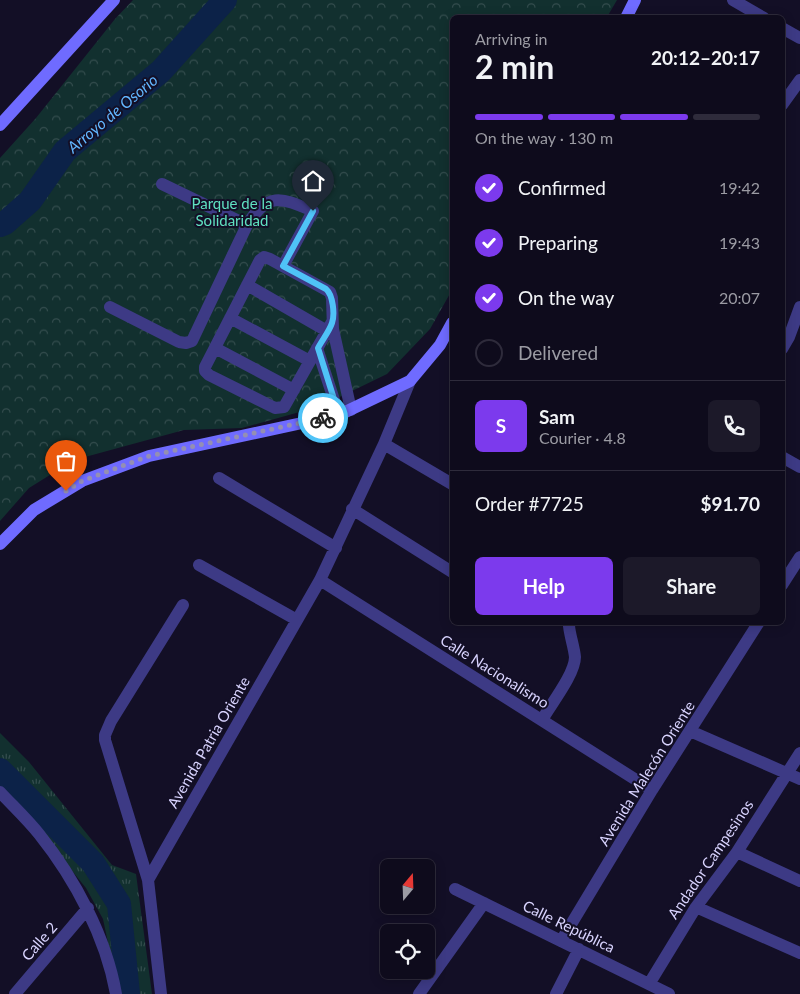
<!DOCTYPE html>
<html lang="en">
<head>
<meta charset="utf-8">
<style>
  body { margin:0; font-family:Lato,sans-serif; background:#1c1929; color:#f1f3f6; height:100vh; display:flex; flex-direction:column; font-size:19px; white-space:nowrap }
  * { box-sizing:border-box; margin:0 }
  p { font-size:16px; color:#9b9ba3 }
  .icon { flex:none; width:28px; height:28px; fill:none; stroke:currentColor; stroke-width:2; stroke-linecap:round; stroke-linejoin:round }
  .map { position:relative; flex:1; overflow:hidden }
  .side { position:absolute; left:450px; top:15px; width:335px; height:610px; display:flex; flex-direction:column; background:#0e0b1c; border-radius:8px; box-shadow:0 2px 12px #0003,0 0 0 1px #2e2b3b }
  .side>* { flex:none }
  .needle { width:32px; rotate:19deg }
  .tools { position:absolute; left:380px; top:859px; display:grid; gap:10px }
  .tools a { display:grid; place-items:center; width:55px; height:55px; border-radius:8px; background:#0e0b1c; box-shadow:0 2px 12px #0003,0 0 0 1px #2e2b3b; font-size:25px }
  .pin { position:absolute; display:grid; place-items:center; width:42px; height:42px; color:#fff; margin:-51px -21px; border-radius:50% 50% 50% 0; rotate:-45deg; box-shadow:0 0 5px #0007 }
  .pin .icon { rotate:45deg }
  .courier { position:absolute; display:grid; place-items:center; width:50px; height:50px; margin:-25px; border:4px solid #4fc3f7; border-radius:50%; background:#fff; color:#222; box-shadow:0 1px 6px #0007 }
  .summary em { font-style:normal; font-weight:700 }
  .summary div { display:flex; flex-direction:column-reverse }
  .summary { display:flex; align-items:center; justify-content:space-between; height:85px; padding:0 25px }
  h1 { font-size:32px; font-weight:700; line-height:38px }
  .bar { display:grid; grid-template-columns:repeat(4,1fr); gap:8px 5px; align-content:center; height:60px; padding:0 25px }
  .bar i { height:6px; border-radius:4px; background:#2e2b3b }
  .bar .selected { background:#7c3aed }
  .bar p { grid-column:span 4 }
  .line { display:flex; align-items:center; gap:12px; padding:0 25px; border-top:1px solid #2e2b3b }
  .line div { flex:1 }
  .round { display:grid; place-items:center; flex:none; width:52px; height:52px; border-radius:8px; background:#1c1929 }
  ol { padding:0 25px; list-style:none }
  li { display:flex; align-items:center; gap:15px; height:55px }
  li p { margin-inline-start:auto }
  li .icon { padding:5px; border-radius:50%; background:#7c3aed; color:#fff; stroke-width:4 }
  li:last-child { color:#9b9ba3 }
  li i { width:28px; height:28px; border:2px solid #2e2b3b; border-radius:50% }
  .action { display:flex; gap:10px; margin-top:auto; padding:10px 25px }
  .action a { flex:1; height:58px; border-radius:8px; background:#7c3aed; color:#fff; font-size:20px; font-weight:700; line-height:58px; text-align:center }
  .action a+a { background:#1c1929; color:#f1f3f6 }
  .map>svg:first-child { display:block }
  .grass { fill:url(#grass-tufts) }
  .forest { fill:url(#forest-crowns) }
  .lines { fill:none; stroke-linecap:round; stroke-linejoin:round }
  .river { stroke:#0c2248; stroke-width:24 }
  .street { stroke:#3d3a85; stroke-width:12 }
  .secondary { stroke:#6f6bff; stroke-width:12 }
  .done { stroke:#948fb3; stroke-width:5; stroke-dasharray:0 9 }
  .route { stroke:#4fc3f7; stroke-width:6 }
  .labels { text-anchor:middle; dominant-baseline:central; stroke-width:4; stroke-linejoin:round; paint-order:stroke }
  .park-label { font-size:15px; fill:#5fe0c0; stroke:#130f26 }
  .street-label { font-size:15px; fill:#d9d4ff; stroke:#130f26 }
  .water-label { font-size:16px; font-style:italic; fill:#62b6ff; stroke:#130f26 }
</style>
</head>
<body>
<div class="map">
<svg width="800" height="994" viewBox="0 0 800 994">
  <defs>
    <pattern id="grass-tufts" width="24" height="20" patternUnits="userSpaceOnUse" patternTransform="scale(1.25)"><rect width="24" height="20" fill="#12302f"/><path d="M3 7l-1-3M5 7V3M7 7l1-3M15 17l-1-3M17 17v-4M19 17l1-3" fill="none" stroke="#344d4e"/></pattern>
    <pattern id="forest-crowns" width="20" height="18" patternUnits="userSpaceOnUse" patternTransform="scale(1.25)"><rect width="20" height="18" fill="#12302f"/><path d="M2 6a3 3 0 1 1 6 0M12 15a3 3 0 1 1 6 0" fill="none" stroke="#344d4e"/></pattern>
  </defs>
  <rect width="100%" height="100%" fill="#130f26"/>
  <path class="grass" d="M0,733L29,762L112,865L136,874L152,994H119L103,919L86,888L0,782Z"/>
  <path class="forest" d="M133,0H617L607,17L452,18V290L430,329L387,374L321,406L242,428L184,430L74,460L29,488L0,521V158L36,118L115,19Z"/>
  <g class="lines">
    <path class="river" d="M0,225L5,223L30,201L65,151L161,71L225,0
      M0,770L93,863L119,904L128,994"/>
    <path class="street" d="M733,0L764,18
      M782,28L800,38
      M782,105L800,80
      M162,184L247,225
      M247,285L327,331
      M110,307L179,342L186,343L192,341L247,225C268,192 280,197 313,211L283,266
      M230,318L310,361
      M332,322L284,407L275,408L209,375L205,371V367L260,260L264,257L270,259L330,292L332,298L333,329L351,410
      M215,348L294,390
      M317,348L339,415
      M782,349L789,337L800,307
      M384,444L452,484
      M782,457L800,467
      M219,478L336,548
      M352,509L452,572
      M199,565L297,620
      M320,580L652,790
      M782,585L800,557
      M542,720C551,704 575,674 575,657C574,647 570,636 569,626L570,622
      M690,731L800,779
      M0,792C13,806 27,819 39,834C75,879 106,937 116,994
      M737,852L800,881
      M148,880L320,580L384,444L410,381
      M455,889L669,994
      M696,907L800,953
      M561,941L652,790L759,622
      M649,984L696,907L737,852L800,753
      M15,994L88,908
      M161,994L148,880L105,740V735L111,721L183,605
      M419,994L484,903
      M556,994L579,949"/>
    <path class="secondary" d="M626,18L635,0
      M0,125L114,0
      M0,544L34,510L82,481L149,456L339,415L410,381L440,345L452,323"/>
  </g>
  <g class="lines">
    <path class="done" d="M66,491L82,481L149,456L323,418"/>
    <path class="route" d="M313,211L283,266L326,289C333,295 335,314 332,323C329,332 322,340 318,348L339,415L323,418"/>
  </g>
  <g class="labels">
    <g class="park-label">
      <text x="232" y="203">Parque de la<tspan x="232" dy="17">Solidaridad</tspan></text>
    </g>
    <g class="street-label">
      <text transform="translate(495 671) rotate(32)">Calle Nacionalismo</text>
      <text transform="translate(208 742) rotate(-60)">Avenida Patria Oriente</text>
      <text transform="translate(646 773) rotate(-58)">Avenida Malecón Oriente</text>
      <text transform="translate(710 859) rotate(-56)">Andador Campesinos</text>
      <text transform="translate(569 926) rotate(26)">Calle República</text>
      <text transform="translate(39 941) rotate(-49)">Calle 2</text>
    </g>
    <g class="water-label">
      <text transform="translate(112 113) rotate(-40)">Arroyo de Osorio</text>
    </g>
  </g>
</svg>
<div class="tools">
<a><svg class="needle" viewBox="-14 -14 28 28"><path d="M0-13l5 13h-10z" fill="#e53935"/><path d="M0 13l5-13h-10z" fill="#9b9ba3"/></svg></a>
<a><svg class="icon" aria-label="locate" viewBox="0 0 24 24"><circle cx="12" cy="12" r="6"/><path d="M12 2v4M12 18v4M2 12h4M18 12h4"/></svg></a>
</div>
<div class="pin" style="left:66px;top:491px;background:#ea580c"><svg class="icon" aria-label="bag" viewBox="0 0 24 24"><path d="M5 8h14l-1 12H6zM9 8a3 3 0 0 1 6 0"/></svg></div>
<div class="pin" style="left:313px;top:211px;background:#1f2937"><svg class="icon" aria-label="home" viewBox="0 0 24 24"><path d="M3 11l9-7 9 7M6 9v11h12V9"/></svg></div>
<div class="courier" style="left:323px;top:418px"><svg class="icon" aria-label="bike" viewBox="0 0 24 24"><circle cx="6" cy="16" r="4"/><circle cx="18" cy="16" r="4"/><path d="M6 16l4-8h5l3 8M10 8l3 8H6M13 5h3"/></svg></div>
<section class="side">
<div class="summary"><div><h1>2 min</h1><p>Arriving in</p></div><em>20:12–20:17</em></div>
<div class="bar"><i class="selected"></i><i class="selected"></i><i class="selected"></i><i></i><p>On the way · 130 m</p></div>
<ol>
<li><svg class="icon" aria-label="check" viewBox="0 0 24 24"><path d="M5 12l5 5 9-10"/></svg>Confirmed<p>19:42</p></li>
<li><svg class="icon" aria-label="check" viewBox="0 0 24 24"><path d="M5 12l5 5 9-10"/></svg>Preparing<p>19:43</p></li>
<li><svg class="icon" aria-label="check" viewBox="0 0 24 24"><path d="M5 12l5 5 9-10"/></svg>On the way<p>20:07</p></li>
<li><i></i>Delivered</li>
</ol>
<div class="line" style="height:90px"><b class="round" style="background:#7c3aed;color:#fff">S</b><div><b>Sam</b><p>Courier · 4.8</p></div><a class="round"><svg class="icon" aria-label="phone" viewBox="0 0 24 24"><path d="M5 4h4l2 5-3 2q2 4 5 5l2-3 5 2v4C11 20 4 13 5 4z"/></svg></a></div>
<div class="line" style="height:65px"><div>Order #7725</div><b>$91.70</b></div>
<div class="action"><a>Help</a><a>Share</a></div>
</section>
</div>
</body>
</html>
